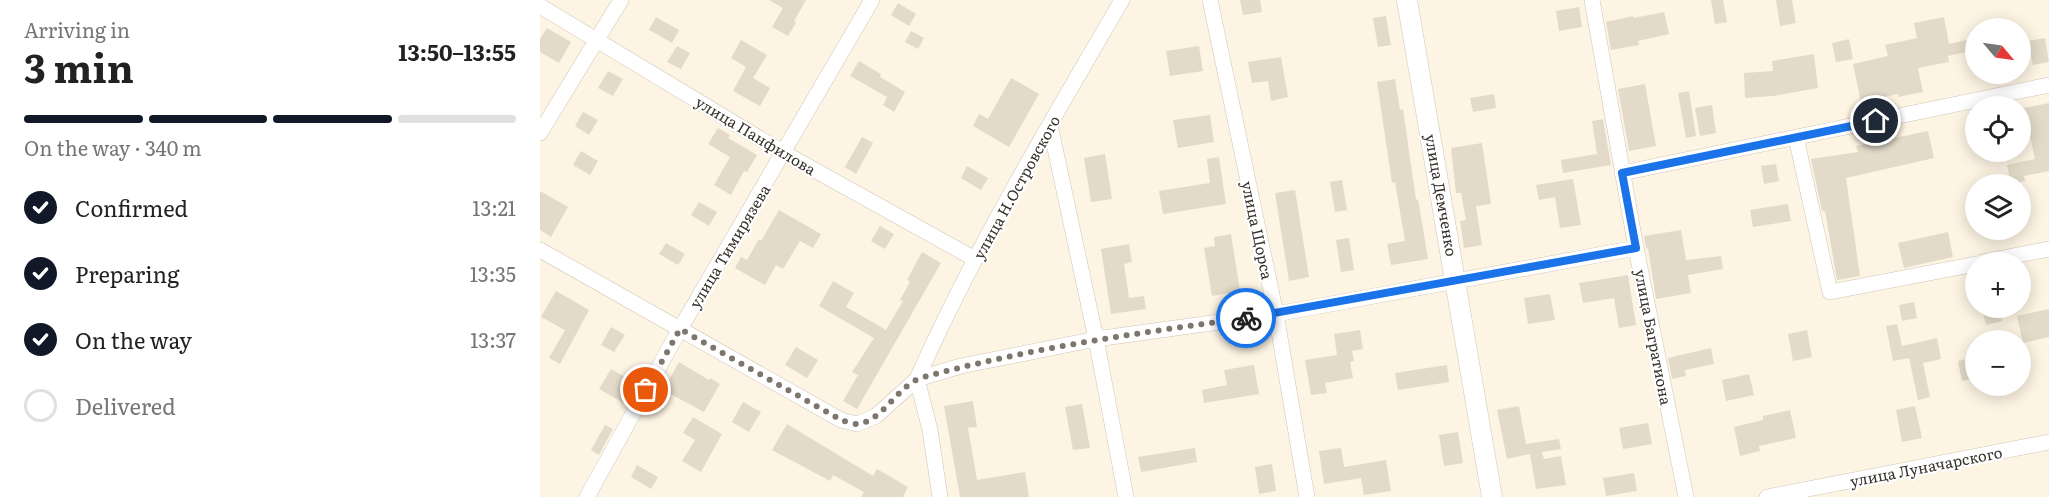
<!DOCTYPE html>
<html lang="en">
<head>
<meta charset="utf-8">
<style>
  body { margin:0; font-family:Literata,serif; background:#f2f2f2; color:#222; height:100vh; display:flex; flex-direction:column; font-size:22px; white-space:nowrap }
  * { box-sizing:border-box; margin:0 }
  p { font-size:20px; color:#767676 }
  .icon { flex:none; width:33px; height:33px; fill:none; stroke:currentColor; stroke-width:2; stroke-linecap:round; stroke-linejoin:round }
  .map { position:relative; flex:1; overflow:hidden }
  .drawer { display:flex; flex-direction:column; background:#fff; width:540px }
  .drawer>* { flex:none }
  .needle { width:39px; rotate:119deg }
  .controls { position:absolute; left:1425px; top:18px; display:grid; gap:12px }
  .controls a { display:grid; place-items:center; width:66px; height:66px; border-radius:50%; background:#fff; box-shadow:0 3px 15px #0003; font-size:30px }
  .pin { position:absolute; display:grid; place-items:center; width:51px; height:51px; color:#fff; margin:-26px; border:3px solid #fff; border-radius:50%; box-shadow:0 2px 6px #0007 }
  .courier { position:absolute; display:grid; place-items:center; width:60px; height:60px; margin:-30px; border:4px solid #1a73e8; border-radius:50%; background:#fff; color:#222; box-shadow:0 2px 8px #0007 }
  .overview em { font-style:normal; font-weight:700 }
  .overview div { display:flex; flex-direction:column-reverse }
  .overview { display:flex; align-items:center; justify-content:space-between; height:102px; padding:0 24px }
  h1 { font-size:39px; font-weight:700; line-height:45px }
  .bar { display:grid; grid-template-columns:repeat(4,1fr); gap:9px 6px; align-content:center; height:72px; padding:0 24px }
  .bar i { height:8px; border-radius:4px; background:#e0e0e0 }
  .bar .on { background:#111827 }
  .bar p { grid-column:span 4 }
  ol { padding:0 24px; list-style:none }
  li { display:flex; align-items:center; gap:18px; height:66px }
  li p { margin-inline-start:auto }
  li .icon { padding:6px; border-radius:50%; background:#111827; color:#fff; stroke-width:4 }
  li:last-child { color:#767676 }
  li i { width:33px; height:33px; border:3px solid #e0e0e0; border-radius:50% }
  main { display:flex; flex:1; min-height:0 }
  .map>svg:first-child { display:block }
  .building { fill:#e3dac9 }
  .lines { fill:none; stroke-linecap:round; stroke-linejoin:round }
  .minor-casing { stroke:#cec5b5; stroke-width:16 }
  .tertiary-casing { stroke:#cec5b5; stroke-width:21 }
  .minor { stroke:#fff; stroke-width:15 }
  .tertiary { stroke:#fff; stroke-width:20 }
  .done { stroke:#7c766c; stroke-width:6; stroke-dasharray:0 10.8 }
  .route { stroke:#1a73e8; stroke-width:8 }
  .labels { text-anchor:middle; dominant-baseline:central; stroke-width:4.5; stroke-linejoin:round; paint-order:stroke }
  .street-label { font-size:15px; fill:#36322c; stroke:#fff }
</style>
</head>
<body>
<main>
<section class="drawer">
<div class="overview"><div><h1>3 min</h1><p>Arriving in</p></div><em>13:50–13:55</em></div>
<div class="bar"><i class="on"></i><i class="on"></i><i class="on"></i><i></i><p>On the way · 340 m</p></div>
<ol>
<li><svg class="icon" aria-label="check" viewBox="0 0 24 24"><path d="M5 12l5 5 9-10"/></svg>Confirmed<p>13:21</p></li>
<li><svg class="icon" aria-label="check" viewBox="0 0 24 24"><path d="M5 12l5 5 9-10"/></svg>Preparing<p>13:35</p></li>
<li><svg class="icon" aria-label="check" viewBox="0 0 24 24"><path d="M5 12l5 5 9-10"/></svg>On the way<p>13:37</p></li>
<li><i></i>Delivered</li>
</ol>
</section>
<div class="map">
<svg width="1509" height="497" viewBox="0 0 1509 497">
  <rect width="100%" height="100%" fill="#fef4e4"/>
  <path class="building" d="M229,0H266L254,21L256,23L248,36L232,27L243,8Z
    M700,0H720L722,12L703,15Z
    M1171,0H1183L1187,22L1175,24Z
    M1236,0H1252L1256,23L1240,26Z
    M358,3L376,14L369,26L351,15Z
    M1039,7L1042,27L1019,31L1016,11Z
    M1124,12L1129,34L1098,41L1099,45L1071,50L1066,22L1093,16L1094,18Z
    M846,16L851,45L838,47L833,18Z
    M116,17L139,30L132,43L109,30Z
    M1404,17L1409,44L1436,38V50L1408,56L1409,62L1378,68L1383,92L1358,97V94L1321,102L1313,64L1348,56L1345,45L1377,38L1374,23Z
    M7,28L31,42L19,63L0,52V39Z
    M371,31L384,38L378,49L365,42Z
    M1505,38L1509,62L1493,65L1488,41Z
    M1309,39L1313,59L1296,62L1292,43Z
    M201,40L227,55L213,78L230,88L220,106L193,91L206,67L191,58Z
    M137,46L150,53L141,69L127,62Z
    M659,46L663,71L630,76L626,51Z
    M1274,54L1278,88L1233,96L1205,98L1204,73L1233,71L1232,61Z
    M741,57L748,97L731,101L728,81L712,83L708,62Z
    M319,61L341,74L340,77L365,92L354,112L343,105L347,97L310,76Z
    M68,71L83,79L73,96L58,88Z
    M471,78L499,94L469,147L433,126L439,114L448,119Z
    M855,79L860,110L863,109L876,200L878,199L888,259L851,265L847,244L865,241L855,182L852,183L837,82Z
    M1105,84L1116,146L1089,151L1078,89Z
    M1149,91L1156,136L1146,138L1138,93Z
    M954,94L956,108L933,112L930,98Z
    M1509,103V171L1484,176L1485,181L1471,184L1467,165L1495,159L1484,108Z
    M1172,105L1176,133L1160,136L1155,108Z
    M43,112L58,120L49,135L35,126Z
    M670,115L674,142L638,148L633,120Z
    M1063,119L1071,165L1023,173L1021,160L1057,154L1052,121Z
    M178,128L190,135L188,138L217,155L207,172L204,171L191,195L174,185L190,157L168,144Z
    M1388,131L1394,158L1306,178L1320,276L1297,280L1285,211H1282L1271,159L1318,152L1316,146Z
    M322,137L333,143L316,174L305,167Z
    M942,143L951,204L936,206L942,245L924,248L920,221L926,220L921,193H916L911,148Z
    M41,151L58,161L50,175L33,165Z
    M565,154L572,199L551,202L544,158Z
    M679,157L686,204L623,214L619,191L670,183L667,159Z
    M1236,164L1239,181L1224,184L1221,166Z
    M427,166L448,178L441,190L421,178Z
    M1033,179L1041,225L1020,228L1015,197L999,200L996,185Z
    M802,180L807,210L795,212L790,182Z
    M755,190L769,277L749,281L735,193Z
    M0,191L28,207L11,237L0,230Z
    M159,202L177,212L169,226L151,215Z
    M1248,204L1251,221L1213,227L1210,210Z
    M239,210L281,234L273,248L260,241L243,269L236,265L225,285L195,268L201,257L207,260L219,239L221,241Z
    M340,226L354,234L345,249L331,241Z
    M1141,230L1146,260L1181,256L1183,269L1148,275L1151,293L1116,299L1108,248L1106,249L1104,236Z
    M1408,232L1413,257L1364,268L1358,243Z
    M691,234L700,291L672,296L664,248L675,246L674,237Z
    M809,238L814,270L801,272L796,240Z
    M126,243L145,254L138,265L119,254Z
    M589,244L592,262L584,264L589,298L604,296L606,309L571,314L561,249Z
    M382,252L401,263L317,409L303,401L318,375L312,372L334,338L279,306L293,281L314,293L306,307L346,330L363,301L360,300L370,282L367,280Z
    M1088,275L1096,325L1079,328L1074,298L1043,303L1039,283Z
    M16,291L49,310L20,364L9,358L25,330L1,317Z
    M1010,294L1015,320L988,324L984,298Z
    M1374,302L1377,318L1362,321L1359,305Z
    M1442,308H1459L1462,321L1446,325Z
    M1509,309V337L1483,343L1477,316Z
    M1357,324L1362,346L1397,338L1401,359L1383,363L1390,397L1378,400L1369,358L1353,361L1346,326Z
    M71,327L85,335L74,352L61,345Z
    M820,330L823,349L812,351L814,361L810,362L813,378L785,383L787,393L771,395L765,360L797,355L794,334Z
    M1267,330L1272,357L1253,361L1248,334Z
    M256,347L278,360L267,378L245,365Z
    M1171,348L1174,364L1145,370L1146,376L1132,379L1128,358Z
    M1436,357V378L1422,381L1418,361Z
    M139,362L169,380L170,378L180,384L164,412L123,390Z
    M714,365L719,394L664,403L662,390L687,385L684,370Z
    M907,365L909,382L858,390L855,373Z
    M71,369L98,384L87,405L59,389Z
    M1209,374L1214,395L1186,401L1182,380Z
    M433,401L437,427L428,428L437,480L485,472L489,497H420L404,406Z
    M203,402L221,412L209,432L192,422Z
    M542,404L550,448L533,450L525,407Z
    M979,406L986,444L1019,439L1021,449L1002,452L1004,459L1021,456L1026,485L996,489L990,454L967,459L957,410Z
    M1375,406L1382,438L1362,442L1356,410Z
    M1250,410L1256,438L1219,446L1220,451L1200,456L1194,427L1223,420V416Z
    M153,417L182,434L161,472L142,461L155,440L143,433Z
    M1108,423L1112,444L1083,449L1079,428Z
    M247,424L333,476L337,469L368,487L363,497H321L324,492L293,475L290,481L232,450Z
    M65,425L73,429L59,455L51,450Z
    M918,432L923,463L904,466L899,435Z
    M655,448L657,462L601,472L598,457Z
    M801,448L804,467L846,460L851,491L824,495L821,478L784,484L779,451Z
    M732,464L736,491L719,494L715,467Z
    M97,465L118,477L111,489L91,477Z
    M1094,473L1097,491L1066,496L1063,478Z"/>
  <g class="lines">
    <defs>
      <path id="minor" d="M670,0L736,314L767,497
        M1052,0L1096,248L1146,497
        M0,6L244,153L435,259
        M510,125L556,339L586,497
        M0,133L81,0
        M1256,137L1290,292L1436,264
        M1082,173L1509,85
        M0,250L301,420L317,424L336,416L377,379L421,366L556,339L736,314L1096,248
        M1442,262L1509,249
        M377,379C435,248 510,124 582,0
        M377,379L390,430L400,497
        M47,497L140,329L332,0
        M1227,497L1509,442"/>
      <path id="tertiary" d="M867,0L952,497"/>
    </defs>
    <use href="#minor" class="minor-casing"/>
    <use href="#tertiary" class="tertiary-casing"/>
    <use href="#minor" class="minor"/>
    <use href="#tertiary" class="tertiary"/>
  </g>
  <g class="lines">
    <path class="done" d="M106,390L140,329L301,420C306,421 313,425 319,424C346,418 359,383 384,377C490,348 598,333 706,318"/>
    <path class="route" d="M706,318L1096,248L1082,173L1336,121"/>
  </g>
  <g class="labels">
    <g class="street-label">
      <text transform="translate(216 135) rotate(31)">улица Панфилова</text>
      <text transform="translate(476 187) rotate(-61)">улица Н.Островского</text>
      <text transform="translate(902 195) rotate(80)">улица Демченко</text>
      <text transform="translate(718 230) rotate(78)">улица Щорса</text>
      <text transform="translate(189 246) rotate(-59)">улица Тимирязева</text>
      <text transform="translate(1114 337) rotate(79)">улица Багратиона</text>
      <text transform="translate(1386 466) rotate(-11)">улица Луначарского</text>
    </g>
  </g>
</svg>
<div class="controls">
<a><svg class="needle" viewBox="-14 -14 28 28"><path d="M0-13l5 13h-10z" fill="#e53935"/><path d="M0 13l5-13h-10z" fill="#767676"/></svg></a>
<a><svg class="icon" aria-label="locate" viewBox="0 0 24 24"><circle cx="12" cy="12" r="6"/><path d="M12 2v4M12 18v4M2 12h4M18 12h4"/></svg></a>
<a><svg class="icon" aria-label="layers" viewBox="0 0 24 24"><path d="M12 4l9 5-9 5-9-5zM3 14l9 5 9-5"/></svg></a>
<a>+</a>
<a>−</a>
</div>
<div class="pin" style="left:106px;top:390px;background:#ea580c"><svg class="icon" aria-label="bag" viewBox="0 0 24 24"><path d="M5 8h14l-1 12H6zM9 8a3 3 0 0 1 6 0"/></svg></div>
<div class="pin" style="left:1336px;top:121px;background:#1f2937"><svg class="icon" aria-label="home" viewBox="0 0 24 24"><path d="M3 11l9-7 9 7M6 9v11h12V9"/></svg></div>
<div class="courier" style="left:706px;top:318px"><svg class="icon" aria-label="bike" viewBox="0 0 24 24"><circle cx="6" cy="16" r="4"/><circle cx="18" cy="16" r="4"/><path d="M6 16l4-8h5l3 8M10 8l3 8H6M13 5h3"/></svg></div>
</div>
</main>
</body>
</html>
